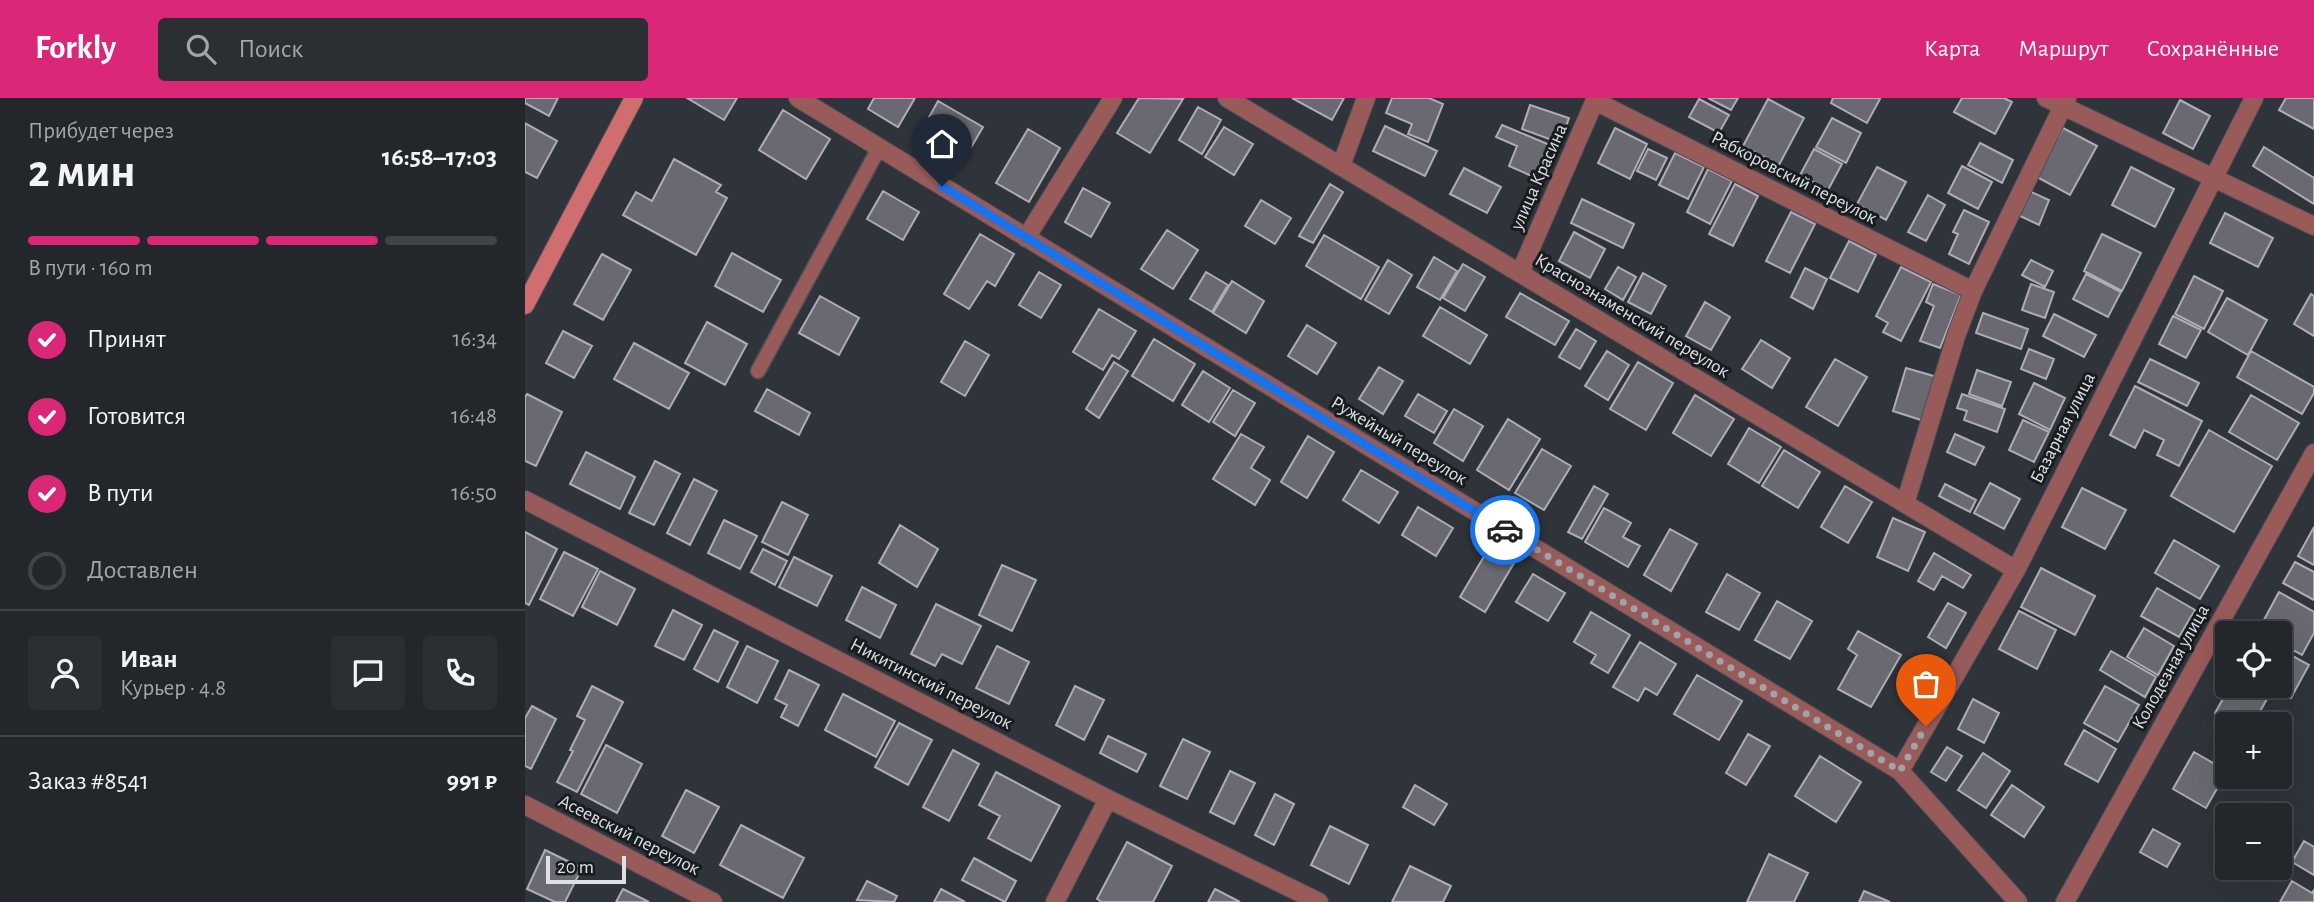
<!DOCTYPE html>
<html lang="ru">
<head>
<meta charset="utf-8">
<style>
  body { margin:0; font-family:"Alegreya Sans",sans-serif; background:#2b2f34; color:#f1f3f6; height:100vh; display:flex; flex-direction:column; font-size:26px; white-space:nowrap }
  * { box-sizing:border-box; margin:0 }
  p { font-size:23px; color:#a3a5a9 }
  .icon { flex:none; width:38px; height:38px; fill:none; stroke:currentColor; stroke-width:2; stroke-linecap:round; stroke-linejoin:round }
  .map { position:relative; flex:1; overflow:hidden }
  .side { display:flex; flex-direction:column; background:#23272c; width:525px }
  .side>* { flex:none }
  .controls { position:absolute; left:1690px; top:523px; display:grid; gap:14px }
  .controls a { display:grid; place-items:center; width:77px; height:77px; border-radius:7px; background:#23272c; box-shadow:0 7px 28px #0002,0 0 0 2px #404448; font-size:35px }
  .scale { position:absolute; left:21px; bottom:18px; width:80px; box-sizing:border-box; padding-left:7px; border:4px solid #dde0e5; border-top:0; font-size:19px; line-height:24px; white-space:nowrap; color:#dde0e5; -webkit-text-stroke:5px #191c1f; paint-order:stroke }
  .pin { position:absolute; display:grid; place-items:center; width:60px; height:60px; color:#fff; margin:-72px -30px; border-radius:50% 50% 50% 0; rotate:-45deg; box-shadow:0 0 7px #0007 }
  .pin .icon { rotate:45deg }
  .courier { position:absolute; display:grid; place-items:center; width:70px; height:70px; margin:-35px; border:5px solid #1a73e8; border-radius:50%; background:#fff; color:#222; box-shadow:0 2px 9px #0007 }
  .headline em { font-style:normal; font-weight:700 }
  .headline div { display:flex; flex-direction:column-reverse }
  .headline { display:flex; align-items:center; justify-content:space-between; height:119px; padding:0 28px }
  h1 { font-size:46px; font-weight:700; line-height:52px }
  .bar { display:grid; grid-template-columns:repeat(4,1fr); gap:10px 7px; align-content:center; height:84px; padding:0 28px }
  .bar i { height:9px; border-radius:5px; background:#404448 }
  .bar .selected { background:#db2777 }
  .bar p { grid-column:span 4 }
  .line { display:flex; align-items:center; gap:18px; padding:0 28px; border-top:2px solid #404448 }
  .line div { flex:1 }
  .round { display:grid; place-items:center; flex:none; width:74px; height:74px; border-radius:7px; background:#2b2f34 }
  ol { padding:0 28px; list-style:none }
  li { display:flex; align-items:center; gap:21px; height:77px }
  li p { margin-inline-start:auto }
  li .icon { padding:7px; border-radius:50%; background:#db2777; color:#fff; stroke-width:4 }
  li:last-child { color:#a3a5a9 }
  li i { width:38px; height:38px; border:4px solid #404448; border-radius:50% }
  header { display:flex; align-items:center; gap:42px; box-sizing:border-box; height:98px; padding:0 35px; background:#db2777; color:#fff }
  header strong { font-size:33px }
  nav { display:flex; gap:38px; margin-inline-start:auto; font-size:24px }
  .search { width:490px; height:63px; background:#2b2f34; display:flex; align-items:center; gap:18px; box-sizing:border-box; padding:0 24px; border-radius:7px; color:#a3a5a9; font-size:26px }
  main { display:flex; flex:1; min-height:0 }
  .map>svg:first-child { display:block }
  .building { fill:#6a6972; stroke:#aeadb7; stroke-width:2 }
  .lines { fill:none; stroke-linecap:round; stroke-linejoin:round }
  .lane-casing { stroke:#4b5056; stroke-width:17 }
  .street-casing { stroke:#4b5056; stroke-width:20 }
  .secondary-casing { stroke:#4b5056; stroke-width:20 }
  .lane { stroke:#995a5a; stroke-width:14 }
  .street { stroke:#995a5a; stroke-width:18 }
  .secondary { stroke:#d06d6f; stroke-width:18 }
  .done { stroke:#a0a4aa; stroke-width:7; stroke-dasharray:0 12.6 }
  .route { stroke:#1a73e8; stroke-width:9 }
  .labels { text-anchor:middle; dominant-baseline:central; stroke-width:6; stroke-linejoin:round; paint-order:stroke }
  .street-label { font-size:19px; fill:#dde0e5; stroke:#191c1f }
</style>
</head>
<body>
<header>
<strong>Forkly</strong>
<div class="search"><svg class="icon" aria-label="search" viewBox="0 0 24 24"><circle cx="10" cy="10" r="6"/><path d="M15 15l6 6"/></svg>Поиск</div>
<nav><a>Карта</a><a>Маршрут</a><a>Сохранённые</a></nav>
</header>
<main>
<section class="side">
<div class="headline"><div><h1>2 мин</h1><p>Прибудет через</p></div><em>16:58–17:03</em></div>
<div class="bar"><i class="selected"></i><i class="selected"></i><i class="selected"></i><i></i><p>В пути · 160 m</p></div>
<ol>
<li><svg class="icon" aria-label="check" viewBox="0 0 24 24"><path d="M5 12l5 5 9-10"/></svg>Принят<p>16:34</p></li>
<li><svg class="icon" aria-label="check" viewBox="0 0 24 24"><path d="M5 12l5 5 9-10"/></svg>Готовится<p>16:48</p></li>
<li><svg class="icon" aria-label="check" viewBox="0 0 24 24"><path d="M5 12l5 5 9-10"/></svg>В пути<p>16:50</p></li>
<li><i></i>Доставлен</li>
</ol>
<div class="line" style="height:126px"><a class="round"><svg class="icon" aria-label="person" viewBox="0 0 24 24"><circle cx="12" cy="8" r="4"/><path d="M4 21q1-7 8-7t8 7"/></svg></a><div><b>Иван</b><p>Курьер · 4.8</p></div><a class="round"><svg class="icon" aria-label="chat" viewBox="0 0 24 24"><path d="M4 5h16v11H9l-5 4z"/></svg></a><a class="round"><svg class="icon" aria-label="phone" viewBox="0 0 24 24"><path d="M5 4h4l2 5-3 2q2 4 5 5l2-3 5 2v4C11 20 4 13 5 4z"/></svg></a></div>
<div class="line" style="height:91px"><div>Заказ #8541</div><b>991 ₽</b></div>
</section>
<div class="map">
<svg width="1789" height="804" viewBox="0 0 1789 804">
  <rect width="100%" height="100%" fill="#2f343b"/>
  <path class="building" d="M0,0H33L24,18L0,5Z
    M162,0H212L199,22Z
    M349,0H390L373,29L343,11Z
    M614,0L658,1L625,55L592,35Z
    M767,0H819L807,22Z
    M867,0H904L918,6L903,44L883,36L887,26L861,15Z
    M1183,0H1213L1206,12Z
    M1308,0H1354L1355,1L1342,25L1306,5Z
    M1437,0H1479L1487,4L1470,36L1429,14Z
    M1761,0H1789V31L1754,12Z
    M1174,1L1204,17L1194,35L1164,19Z
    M1243,1L1279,20L1254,67L1218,48Z
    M1655,2L1685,18L1668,51L1638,35Z
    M413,3L458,29L437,65L393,39Z
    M1005,7L1044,20L1035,45L997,31Z
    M673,9L696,22L677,56L654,42Z
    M258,12L305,41L281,81L234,52Z
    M1307,20L1336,35L1321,65L1291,49Z
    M0,25L32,43L12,80L0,74Z
    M977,27L1032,50L1018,83L984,68L992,48L971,39Z
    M860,28L912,53L900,78L848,53Z
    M699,29L728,46L709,77L680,59Z
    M1090,30L1122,46L1105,81L1073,65Z
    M1538,30L1572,48L1545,97L1512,79Z
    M503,31L535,50L504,104L471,85Z
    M1455,45L1488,62L1477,85L1443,67Z
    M1739,49L1789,80V106L1728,68Z
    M1123,51L1142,60L1131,82L1112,73Z
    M1289,51L1317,66L1303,92L1275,77Z
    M1150,55L1179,69L1163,101L1134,87Z
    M149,61L196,87L191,94L202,100L171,157L98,117L111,94L127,103Z
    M1437,68L1467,84L1453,111L1423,95Z
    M1352,69L1381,84L1361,122L1332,106Z
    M1606,69L1649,91L1630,129L1587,107Z
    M939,70L976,89L962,115L925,96Z
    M1183,71L1207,83L1185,126L1162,114Z
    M805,86L818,94L788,145L774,138Z
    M1210,86L1233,98L1208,148L1184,136Z
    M558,90L585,105L566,139L540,124Z
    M1502,92L1524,102L1514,127L1491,116Z
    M358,93L394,114L378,142L342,121Z
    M1403,97L1420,107L1401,143L1383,134Z
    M1057,101L1109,126L1098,150L1046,125Z
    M736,102L766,120L750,146L720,128Z
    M1439,112L1464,124L1444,166L1424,156L1433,136L1428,134Z
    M1266,114L1290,126L1265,175L1241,163Z
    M1700,115L1748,140L1733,169L1685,145Z
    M642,132L673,152L648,191L616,171Z
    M1049,134L1080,151L1065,180L1034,163Z
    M455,136L489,156L470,188L462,183L444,211L419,196Z
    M1577,136L1616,155L1597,193L1559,173Z
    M799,137L854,169L836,201L781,168Z
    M1324,143L1351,157L1333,194L1305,180Z
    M207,155L256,182L238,214L190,188Z
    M77,156L106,172L78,222L49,206Z
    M909,159L932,173L915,202L892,189Z
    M863,162L887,177L864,216L840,202Z
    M1506,162L1528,173L1520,189L1497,177Z
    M938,166L960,179L940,213L918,200Z
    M1093,169L1111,179L1098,202L1080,191Z
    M1376,169L1406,184L1376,243L1358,234L1363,225L1351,218Z
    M1280,170L1302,181L1288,211L1266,199Z
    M514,174L536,187L516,220L494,207Z
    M681,174L703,187L687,214L665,201Z
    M1118,175L1141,188L1126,216L1103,204Z
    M1561,176L1596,194L1583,219L1548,201Z
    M1669,178L1698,193L1679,231L1650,216Z
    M707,183L739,203L721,235L688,215Z
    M1408,186L1436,197L1415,250L1395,243L1409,208L1401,204Z
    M1506,186L1529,194L1520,220L1497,212Z
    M995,195L1044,223L1030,247L981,219Z
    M1786,196L1789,198V238L1769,226Z
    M295,198L334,220L314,257L274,235Z
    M1702,200L1742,222L1723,257L1683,234Z
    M1180,204L1205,219L1186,252L1161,238Z
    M915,209L962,237L945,266L898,238Z
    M574,211L611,233L594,261L587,257L578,272L548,254Z
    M1458,215L1503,231L1496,251L1451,235Z
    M1529,216L1571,237L1559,259L1518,238Z
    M1648,218L1676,232L1661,260L1634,246Z
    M182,224L222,246L200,287L160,265Z
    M782,227L811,245L792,276L763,258Z
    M1051,231L1071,243L1055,271L1034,259Z
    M38,233L67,248L49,280L21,265Z
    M629,241L670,266L648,303L607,278Z
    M1236,242L1265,260L1247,290L1217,271Z
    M440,243L464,257L440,298L416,284Z
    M109,245L164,275L144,311L89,281Z
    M1504,251L1529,261L1521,281L1496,271Z
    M1082,253L1104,267L1083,302L1060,288Z
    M1726,253L1789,289V295L1777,316L1712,279Z
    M1310,261L1342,279L1313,328L1281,309Z
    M1625,261L1674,285L1662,308L1613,284Z
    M589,264L603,273L574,320L561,311Z
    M1113,264L1148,285L1121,332L1085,311Z
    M854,269L878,283L858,316L834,301Z
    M1381,270L1412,279L1399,323L1368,313Z
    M1452,272L1486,284L1477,308L1444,296Z
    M678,273L705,290L684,324L657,307Z
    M1509,285L1540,300L1525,332L1494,316Z
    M1610,288L1677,323L1654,368L1632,357L1639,342L1619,332L1610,350L1585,337Z
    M242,291L285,315L274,337L230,313Z
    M708,292L730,305L710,338L688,324Z
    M2,296L37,314L11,368L0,363V299Z
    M893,296L922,313L909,335L880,318Z
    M1437,296L1480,311L1472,334L1439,322L1442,313L1432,310Z
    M1170,297L1209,321L1186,358L1148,335Z
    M1726,297L1774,325L1752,362L1704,334Z
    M929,311L958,328L938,363L909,345Z
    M983,321L1015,341L984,392L952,372Z
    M1498,322L1524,334L1509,364L1484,352Z
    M1224,330L1256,349L1234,385L1203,366Z
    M1684,332L1747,368L1709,434L1646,398Z
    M716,336L739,349L726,370L745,382L730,407L688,381Z
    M1430,336L1459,349L1450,367L1422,354Z
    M783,338L809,354L782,400L756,384Z
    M1017,351L1046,368L1019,412L990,395Z
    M1259,352L1295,374L1273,410L1237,388Z
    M61,354L110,379L95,411L45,386Z
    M130,363L155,376L129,427L104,415Z
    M836,372L873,394L854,425L818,402Z
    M169,381L192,393L165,447L142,435Z
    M1465,385L1495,401L1479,431L1449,415Z
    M1420,386L1451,402L1445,414L1414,398Z
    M1069,388L1083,396L1057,441L1043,434Z
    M1320,388L1347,404L1323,445L1296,429Z
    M1557,390L1601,412L1580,451L1537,429Z
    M257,404L283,417L263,457L237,444Z
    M893,409L928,430L911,458L877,437Z
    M1079,410L1106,425L1098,439L1115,448L1103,469L1060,444Z
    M1368,420L1400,434L1383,473L1352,459Z
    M199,422L232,438L215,471L183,455Z
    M375,427L413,451L392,489L354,465Z
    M1789,429V467L1773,458Z
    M1145,431L1172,446L1146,493L1119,477Z
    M0,434L32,451L4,507L0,505Z
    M1649,442L1694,468L1675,501L1630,475Z
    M964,450L989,465L960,514L935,499Z
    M238,451L262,463L250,487L226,474Z
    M39,454L73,471L48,518L15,501Z
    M1409,455L1446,477L1438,490L1417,478L1409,492L1393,483Z
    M269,459L307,478L292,508L254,489Z
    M1770,464L1789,474V502L1758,485Z
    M477,467L511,482L487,533L454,517Z
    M1516,470L1570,498L1550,537L1496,509Z
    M75,473L110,491L92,527L57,509Z
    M1008,476L1040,495L1023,523L991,504Z
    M1202,476L1235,495L1214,532L1181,514Z
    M337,489L371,507L355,540L321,522Z
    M1632,490L1670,512L1654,539L1616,518Z
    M1754,494L1789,514V535L1777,557L1755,545V536H1738L1733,533Z
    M1252,503L1287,523L1265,561L1230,542Z
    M1423,505L1441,515L1421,550L1403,539Z
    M411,506L456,528L437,566L417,556L410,568L386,556Z
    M148,512L177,527L159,562L130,548Z
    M1494,513L1531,532L1512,571L1474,551Z
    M1066,514L1105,537L1083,575L1066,565L1071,557L1049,544Z
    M1619,530L1649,548L1633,577L1602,559Z
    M189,532L213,544L193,584L169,571Z
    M1333,533L1376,557L1346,609L1313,591L1332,557L1323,551Z
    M1115,544L1151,566L1132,597L1120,590L1113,603L1088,589Z
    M222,548L253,563L232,605L202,589Z
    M472,548L504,564L484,606L451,590Z
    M1755,551L1784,567L1766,600L1745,588H1755Z
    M1586,553L1631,579L1620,599L1575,572Z
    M264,572L294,587L273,628L256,619L262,607L250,601Z
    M1172,577L1217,603L1194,642L1149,616Z
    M67,588L98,604L52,694L32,684L48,653L45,652L60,622L52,618Z
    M550,588L579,602L559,642L531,627Z
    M1580,588L1614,607L1593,644L1559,625Z
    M1705,588H1724L1743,599L1728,626H1711L1690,615Z
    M318,596L370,623L351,659L300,632Z
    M1448,601L1474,615L1459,645L1433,631Z
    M7,608L31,621L6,671L0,668V620Z
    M374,625L407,642L383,687L350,669Z
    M1559,632L1591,651L1573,684L1540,666Z
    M1223,636L1245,648L1221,687L1201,675Z
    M583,638L621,656L612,674L575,655Z
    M658,641L685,654L662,701L635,688Z
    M81,647L117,666L92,715L56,696Z
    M1422,649L1437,658L1421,683L1406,674Z
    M428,652L454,666L424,723L398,709Z
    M1669,654L1702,673L1681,710L1648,691Z
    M1458,655L1485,673L1461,710L1433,692Z
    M1295,658L1336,684L1311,724L1270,698Z
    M705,673L730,685L709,726L685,714Z
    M471,674L535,708L506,763L463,740L475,718L454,707Z
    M890,687L922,706L909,727L878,709Z
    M1487,687L1519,709L1499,739L1466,717Z
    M161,692L194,709L169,755L137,738Z
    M750,696L769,706L749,747L730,737Z
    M216,727L279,760L258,800L195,767Z
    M805,728L843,747L824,786L786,767Z
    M1628,731L1655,746L1642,769L1615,754Z
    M1779,743L1789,749V777L1767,764Z
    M602,744L647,768L628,804H577L572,801Z
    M20,752L57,770L40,804H30L2,791Z
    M1244,756L1283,775L1269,804H1222Z
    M449,760L491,783L480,804L437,782Z
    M885,768L926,788L918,804H867Z
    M342,783L372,798L369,804L332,802Z
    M1767,783L1787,795L1789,792V804H1755Z
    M98,791L124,804H91Z
    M416,791L440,804H409Z
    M690,791L715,804H683Z
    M1339,793L1365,804H1334Z"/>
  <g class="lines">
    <defs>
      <path id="lane" d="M233,273L354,50"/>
      <path id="street" d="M273,0L1375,673L1493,804
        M702,0L1491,472
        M1521,0L1789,128
        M1070,3L1448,193
        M816,68L841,0
        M501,140L588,0
        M995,175L1071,0
        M0,402L583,701L794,804
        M1380,406L1431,238L1448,193L1542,0
        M1375,673L1491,472L1729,0
        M0,707L188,804
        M530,804L583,701
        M1540,804L1789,355"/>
      <path id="secondary" d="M0,207L109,0"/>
    </defs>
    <use href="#lane" class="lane-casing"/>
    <use href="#street" class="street-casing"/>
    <use href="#secondary" class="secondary-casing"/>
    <use href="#lane" class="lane"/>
    <use href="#street" class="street"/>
    <use href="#secondary" class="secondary"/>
  </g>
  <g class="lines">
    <path class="done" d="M980,432L1375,673L1401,628"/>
    <path class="route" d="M417,88L980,432"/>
  </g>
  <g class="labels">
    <g class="street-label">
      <text transform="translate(1014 79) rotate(-66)">улица Красина</text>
      <text transform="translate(1269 80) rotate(27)">Рабкоровский переулок</text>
      <text transform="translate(1107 218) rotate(31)">Краснознаменский переулок</text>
      <text transform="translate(1538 330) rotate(-63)">Базарная улица</text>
      <text transform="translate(874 343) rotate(31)">Ружейный переулок</text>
      <text transform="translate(1646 569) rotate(-61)">Колодезная улица</text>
      <text transform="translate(406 586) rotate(27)">Никитинский переулок</text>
      <text transform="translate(104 737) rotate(27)">Асеевский переулок</text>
    </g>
  </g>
</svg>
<div class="controls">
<a><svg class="icon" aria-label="locate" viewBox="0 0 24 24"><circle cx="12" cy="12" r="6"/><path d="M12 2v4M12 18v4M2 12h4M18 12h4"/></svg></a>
<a>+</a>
<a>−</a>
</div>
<div class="scale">20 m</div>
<div class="pin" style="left:1401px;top:628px;background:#ea580c"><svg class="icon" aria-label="bag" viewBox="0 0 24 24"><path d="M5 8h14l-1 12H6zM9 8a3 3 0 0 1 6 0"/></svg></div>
<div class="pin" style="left:417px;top:88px;background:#1f2937"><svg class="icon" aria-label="home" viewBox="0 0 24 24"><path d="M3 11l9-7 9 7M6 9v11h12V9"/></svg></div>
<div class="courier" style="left:980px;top:432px"><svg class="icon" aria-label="car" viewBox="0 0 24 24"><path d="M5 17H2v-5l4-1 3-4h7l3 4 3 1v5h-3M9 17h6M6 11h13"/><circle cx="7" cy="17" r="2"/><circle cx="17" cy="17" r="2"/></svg></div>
</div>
</main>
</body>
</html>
